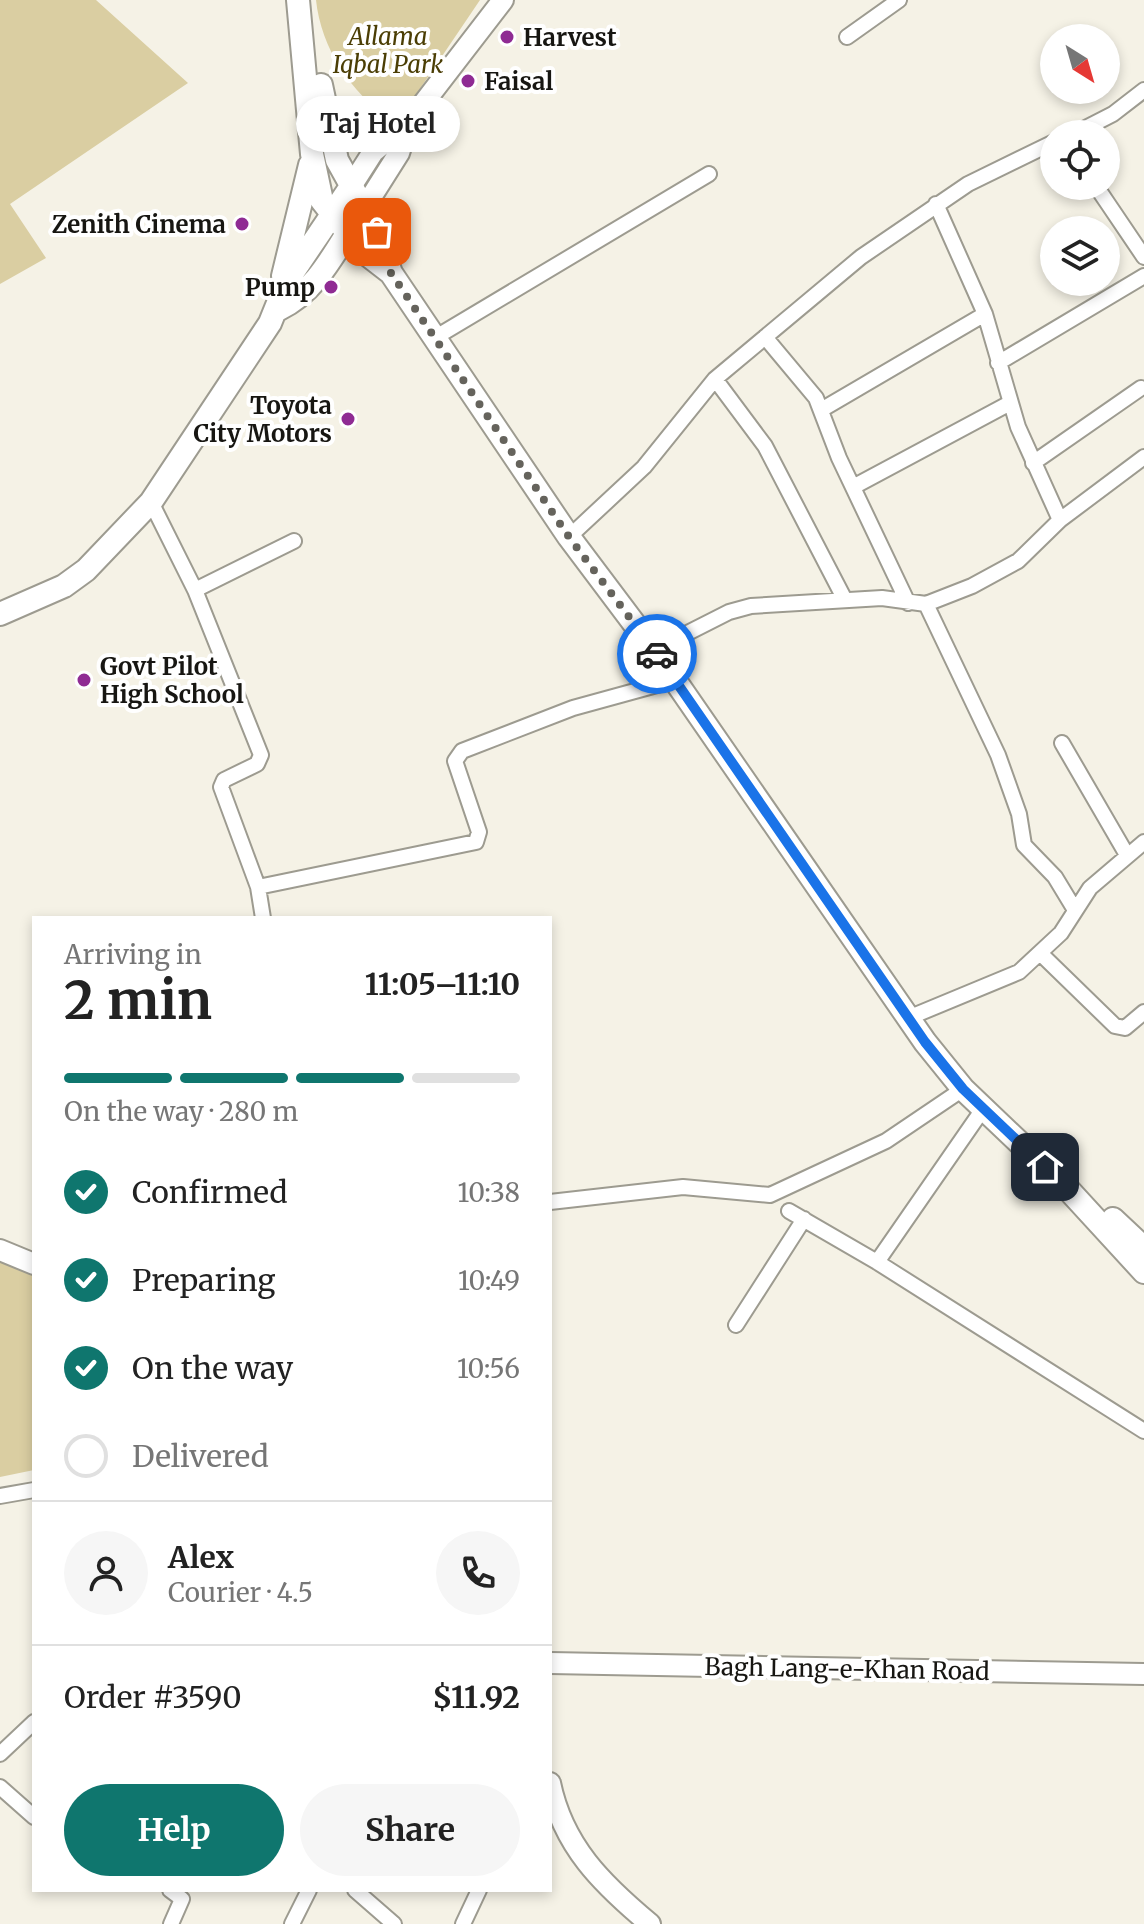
<!DOCTYPE html>
<html lang="en">
<head>
<meta charset="utf-8">
<style>
  body { margin:0; font-family:Merriweather,serif; background:#f6f6f6; color:#222; height:100vh; display:flex; flex-direction:column; font-size:30px; white-space:nowrap }
  * { box-sizing:border-box; margin:0 }
  p { font-size:26px; color:#767676 }
  .icon { flex:none; width:44px; height:44px; fill:none; stroke:currentColor; stroke-width:2; stroke-linecap:round; stroke-linejoin:round }
  .map { position:relative; flex:1; overflow:hidden }
  .sheet { position:absolute; left:32px; top:916px; width:520px; height:976px; display:flex; flex-direction:column; background:#fff; border-radius:0px; box-shadow:0 4px 12px #0003 }
  .sheet>* { flex:none }
  .needle { width:52px; rotate:143deg }
  .tools { position:absolute; left:1040px; top:24px; display:grid; gap:16px }
  .tools a { display:grid; place-items:center; width:80px; height:80px; border-radius:50%; background:#fff; box-shadow:0 4px 12px #0003; font-size:40px }
  .pin { position:absolute; display:grid; place-items:center; width:68px; height:68px; color:#fff; margin:-34px; border-radius:16px; box-shadow:0 4px 12px #0006 }
  .courier { position:absolute; display:grid; place-items:center; width:80px; height:80px; margin:-40px; border:6px solid #1a73e8; border-radius:50%; background:#fff; color:#222; box-shadow:0 2px 10px #0007 }
  .bubble { position:absolute; height:56px; border-radius:28px; background:#fff; box-shadow:0 4px 12px #0003; font-size:26px; font-weight:700; line-height:56px; text-align:center }
  .summary em { font-style:normal; font-weight:700 }
  .summary div { display:flex; flex-direction:column-reverse }
  .summary { display:flex; align-items:center; justify-content:space-between; height:136px; padding:0 32px }
  h1 { font-size:52px; font-weight:700; line-height:60px }
  .bar { display:grid; grid-template-columns:repeat(4,1fr); gap:12px 8px; align-content:center; height:96px; padding:0 32px }
  .bar i { height:10px; border-radius:6px; background:#e0e0e0 }
  .bar .active { background:#0f766e }
  .bar p { grid-column:span 4 }
  .line { display:flex; align-items:center; gap:20px; padding:0 32px; border-top:2px solid #e0e0e0 }
  .line div { flex:1 }
  .round { display:grid; place-items:center; flex:none; width:84px; height:84px; border-radius:42px; background:#f6f6f6 }
  ol { padding:0 32px; list-style:none }
  li { display:flex; align-items:center; gap:24px; height:88px }
  li p { margin-inline-start:auto }
  li .icon { padding:8px; border-radius:50%; background:#0f766e; color:#fff; stroke-width:4 }
  li:last-child { color:#767676 }
  li i { width:44px; height:44px; border:4px solid #e0e0e0; border-radius:50% }
  .button { display:flex; gap:16px; margin-top:auto; padding:16px 32px }
  .button a { flex:1; height:92px; border-radius:48px; background:#0f766e; color:#fff; font-size:32px; font-weight:700; line-height:92px; text-align:center }
  .button a+a { background:#f6f6f6; color:#222 }
  .map>svg:first-child { display:block }
  .green { fill:#dacea2 }
  .lines { fill:none; stroke-linecap:round; stroke-linejoin:round }
  .street-casing { stroke:#9d9b90; stroke-width:18 }
  .secondary-casing { stroke:#9d9b90; stroke-width:24 }
  .primary-casing { stroke:#9d9b90; stroke-width:26 }
  .street { stroke:#fff; stroke-width:14 }
  .secondary { stroke:#fff; stroke-width:20 }
  .primary { stroke:#fff; stroke-width:22 }
  .done { stroke:#65635c; stroke-width:8; stroke-dasharray:0 14.4 }
  .route { stroke:#1a73e8; stroke-width:10 }
  .poi-dot { fill:#8f2b93; stroke:#fff; stroke-width:3 }
  .labels { text-anchor:middle; dominant-baseline:central; stroke-width:8; stroke-linejoin:round; paint-order:stroke }
  .park-label { font-size:24px; font-style:italic; fill:#4b3e05; stroke:#fff }
  .poi-label { font-size:24px; font-weight:bold; fill:#171612; stroke:#fff; text-anchor:start }
  .street-label { font-size:24px; fill:#171612; stroke:#fff }
</style>
</head>
<body>
<div class="map">
<svg width="1144" height="1924" viewBox="0 0 1144 1924">
  <rect width="100%" height="100%" fill="#f5f2e6"/>
  <path class="green" d="M0,0H96L188,83L10,204L46,258L0,284Z
    M316,0H480L409,105L390,119C351,93 321,48 316,0Z
    M0,1250L34,1265V1470L0,1477Z"/>
  <g class="lines">
    <defs>
      <path id="street" d="M847,37L899,0
        M1074,134L1113,114L1144,90
        M1096,186L1144,257
        M936,204L985,314L1018,427L1060,520
        M436,337L709,174
        M765,337L816,398L839,458L908,603
        M998,363L1144,276
        M715,379L765,446L845,600
        M821,410L985,314
        M1033,463L1141,388
        M853,487L1010,403
        M151,502L195,590L261,755L257,764L224,780L221,787L258,887L263,918
        M569,537L644,467L715,379L861,257L968,184L1054,142
        M195,590L294,541
        M926,604L998,755L1019,814L1024,845L1055,877L1075,910
        M654,650L729,612L751,606L882,598L926,604L972,586L1018,561L1060,520L1144,457
        M1062,743L1127,855
        M258,887L476,842L479,832L455,761L462,751L573,708L675,680
        M1041,954L1115,1026L1125,1028L1144,1012
        M908,1018L1019,972L1061,933L1090,888L1144,842
        M550,1202L683,1187L770,1195L886,1141L963,1089
        M789,1211L877,1262L1144,1431
        M877,1262L983,1109
        M736,1325L804,1219
        M0,1496L34,1490
        M0,1754L34,1722
        M0,1787L34,1817
        M170,1890L182,1899L171,1924
        M355,1890L394,1924
        M292,1924L309,1890
        M463,1924L479,1890"/>
      <path id="secondary" d="M350,188L373,152L409,122L503,0
        M363,210L399,153L409,122
        M0,1250L34,1264
        M550,1663L1144,1674
        M550,1783C563,1846 602,1884 650,1924"/>
      <path id="primary" d="M298,0L312,154L322,201L360,249L391,273L569,537L654,650L925,1042L963,1089L1066,1187L1144,1272
        M321,85L337,160L377,232L391,273
        M326,113C345,131 360,145 388,139
        M283,276L310,165
        M279,309C316,291 333,255 355,221
        M0,614L64,586L86,570L151,502L270,323L287,281L350,188
        M1113,1219L1144,1248"/>
    </defs>
    <use href="#street" class="street-casing"/>
    <use href="#secondary" class="secondary-casing"/>
    <use href="#primary" class="primary-casing"/>
    <use href="#street" class="street"/>
    <use href="#secondary" class="secondary"/>
    <use href="#primary" class="primary"/>
  </g>
  <g class="lines">
    <path class="done" d="M377,232L391,273L569,537L657,654"/>
    <path class="route" d="M657,654L925,1042L963,1089L1045,1167"/>
  </g>
  <g class="poi-dot">
    <circle cx="507" cy="37" r="8"/>
    <circle cx="468" cy="81" r="8"/>
    <circle cx="242" cy="224" r="8"/>
    <circle cx="331" cy="287" r="8"/>
    <circle cx="348" cy="419" r="8"/>
    <circle cx="84" cy="680" r="8"/>
  </g>
  <g class="labels">
    <g class="park-label">
      <text x="388" y="36">Allama<tspan x="388" dy="28">Iqbal Park</tspan></text>
    </g>
    <g class="poi-label">
      <text x="523" y="37">Harvest</text>
      <text x="484" y="81">Faisal</text>
      <text x="226" y="224" text-anchor="end">Zenith Cinema</text>
      <text x="315" y="287" text-anchor="end">Pump</text>
      <text x="332" y="405" text-anchor="end">Toyota<tspan x="332" dy="28">City Motors</tspan></text>
      <text x="100" y="666">Govt Pilot<tspan x="100" dy="28">High School</tspan></text>
    </g>
    <g class="street-label">
      <text transform="translate(847 1669) rotate(1)">Bagh Lang-e-Khan Road</text>
    </g>
  </g>
</svg>
<div class="tools">
<a><svg class="needle" viewBox="-14 -14 28 28"><path d="M0-13l5 13h-10z" fill="#e53935"/><path d="M0 13l5-13h-10z" fill="#767676"/></svg></a>
<a><svg class="icon" aria-label="locate" viewBox="0 0 24 24"><circle cx="12" cy="12" r="6"/><path d="M12 2v4M12 18v4M2 12h4M18 12h4"/></svg></a>
<a><svg class="icon" aria-label="layers" viewBox="0 0 24 24"><path d="M12 4l9 5-9 5-9-5zM3 14l9 5 9-5"/></svg></a>
</div>
<div class="pin" style="left:377px;top:232px;background:#ea580c"><svg class="icon" aria-label="bag" viewBox="0 0 24 24"><path d="M5 8h14l-1 12H6zM9 8a3 3 0 0 1 6 0"/></svg></div>
<div class="pin" style="left:1045px;top:1167px;background:#1f2937"><svg class="icon" aria-label="home" viewBox="0 0 24 24"><path d="M3 11l9-7 9 7M6 9v11h12V9"/></svg></div>
<div class="courier" style="left:657px;top:654px"><svg class="icon" aria-label="car" viewBox="0 0 24 24"><path d="M5 17H2v-5l4-1 3-4h7l3 4 3 1v5h-3M9 17h6M6 11h13"/><circle cx="7" cy="17" r="2"/><circle cx="17" cy="17" r="2"/></svg></div>
<div class="bubble" style="left:296px;top:96px;width:164px">Taj Hotel</div>
<section class="sheet">
<div class="summary"><div><h1>2 min</h1><p>Arriving in</p></div><em>11:05–11:10</em></div>
<div class="bar"><i class="active"></i><i class="active"></i><i class="active"></i><i></i><p>On the way · 280 m</p></div>
<ol>
<li><svg class="icon" aria-label="check" viewBox="0 0 24 24"><path d="M5 12l5 5 9-10"/></svg>Confirmed<p>10:38</p></li>
<li><svg class="icon" aria-label="check" viewBox="0 0 24 24"><path d="M5 12l5 5 9-10"/></svg>Preparing<p>10:49</p></li>
<li><svg class="icon" aria-label="check" viewBox="0 0 24 24"><path d="M5 12l5 5 9-10"/></svg>On the way<p>10:56</p></li>
<li><i></i>Delivered</li>
</ol>
<div class="line" style="height:144px"><a class="round"><svg class="icon" aria-label="person" viewBox="0 0 24 24"><circle cx="12" cy="8" r="4"/><path d="M4 21q1-7 8-7t8 7"/></svg></a><div><b>Alex</b><p>Courier · 4.5</p></div><a class="round"><svg class="icon" aria-label="phone" viewBox="0 0 24 24"><path d="M5 4h4l2 5-3 2q2 4 5 5l2-3 5 2v4C11 20 4 13 5 4z"/></svg></a></div>
<div class="line" style="height:104px"><div>Order #3590</div><b>$11.92</b></div>
<div class="button"><a>Help</a><a>Share</a></div>
</section>
</div>
</body>
</html>
